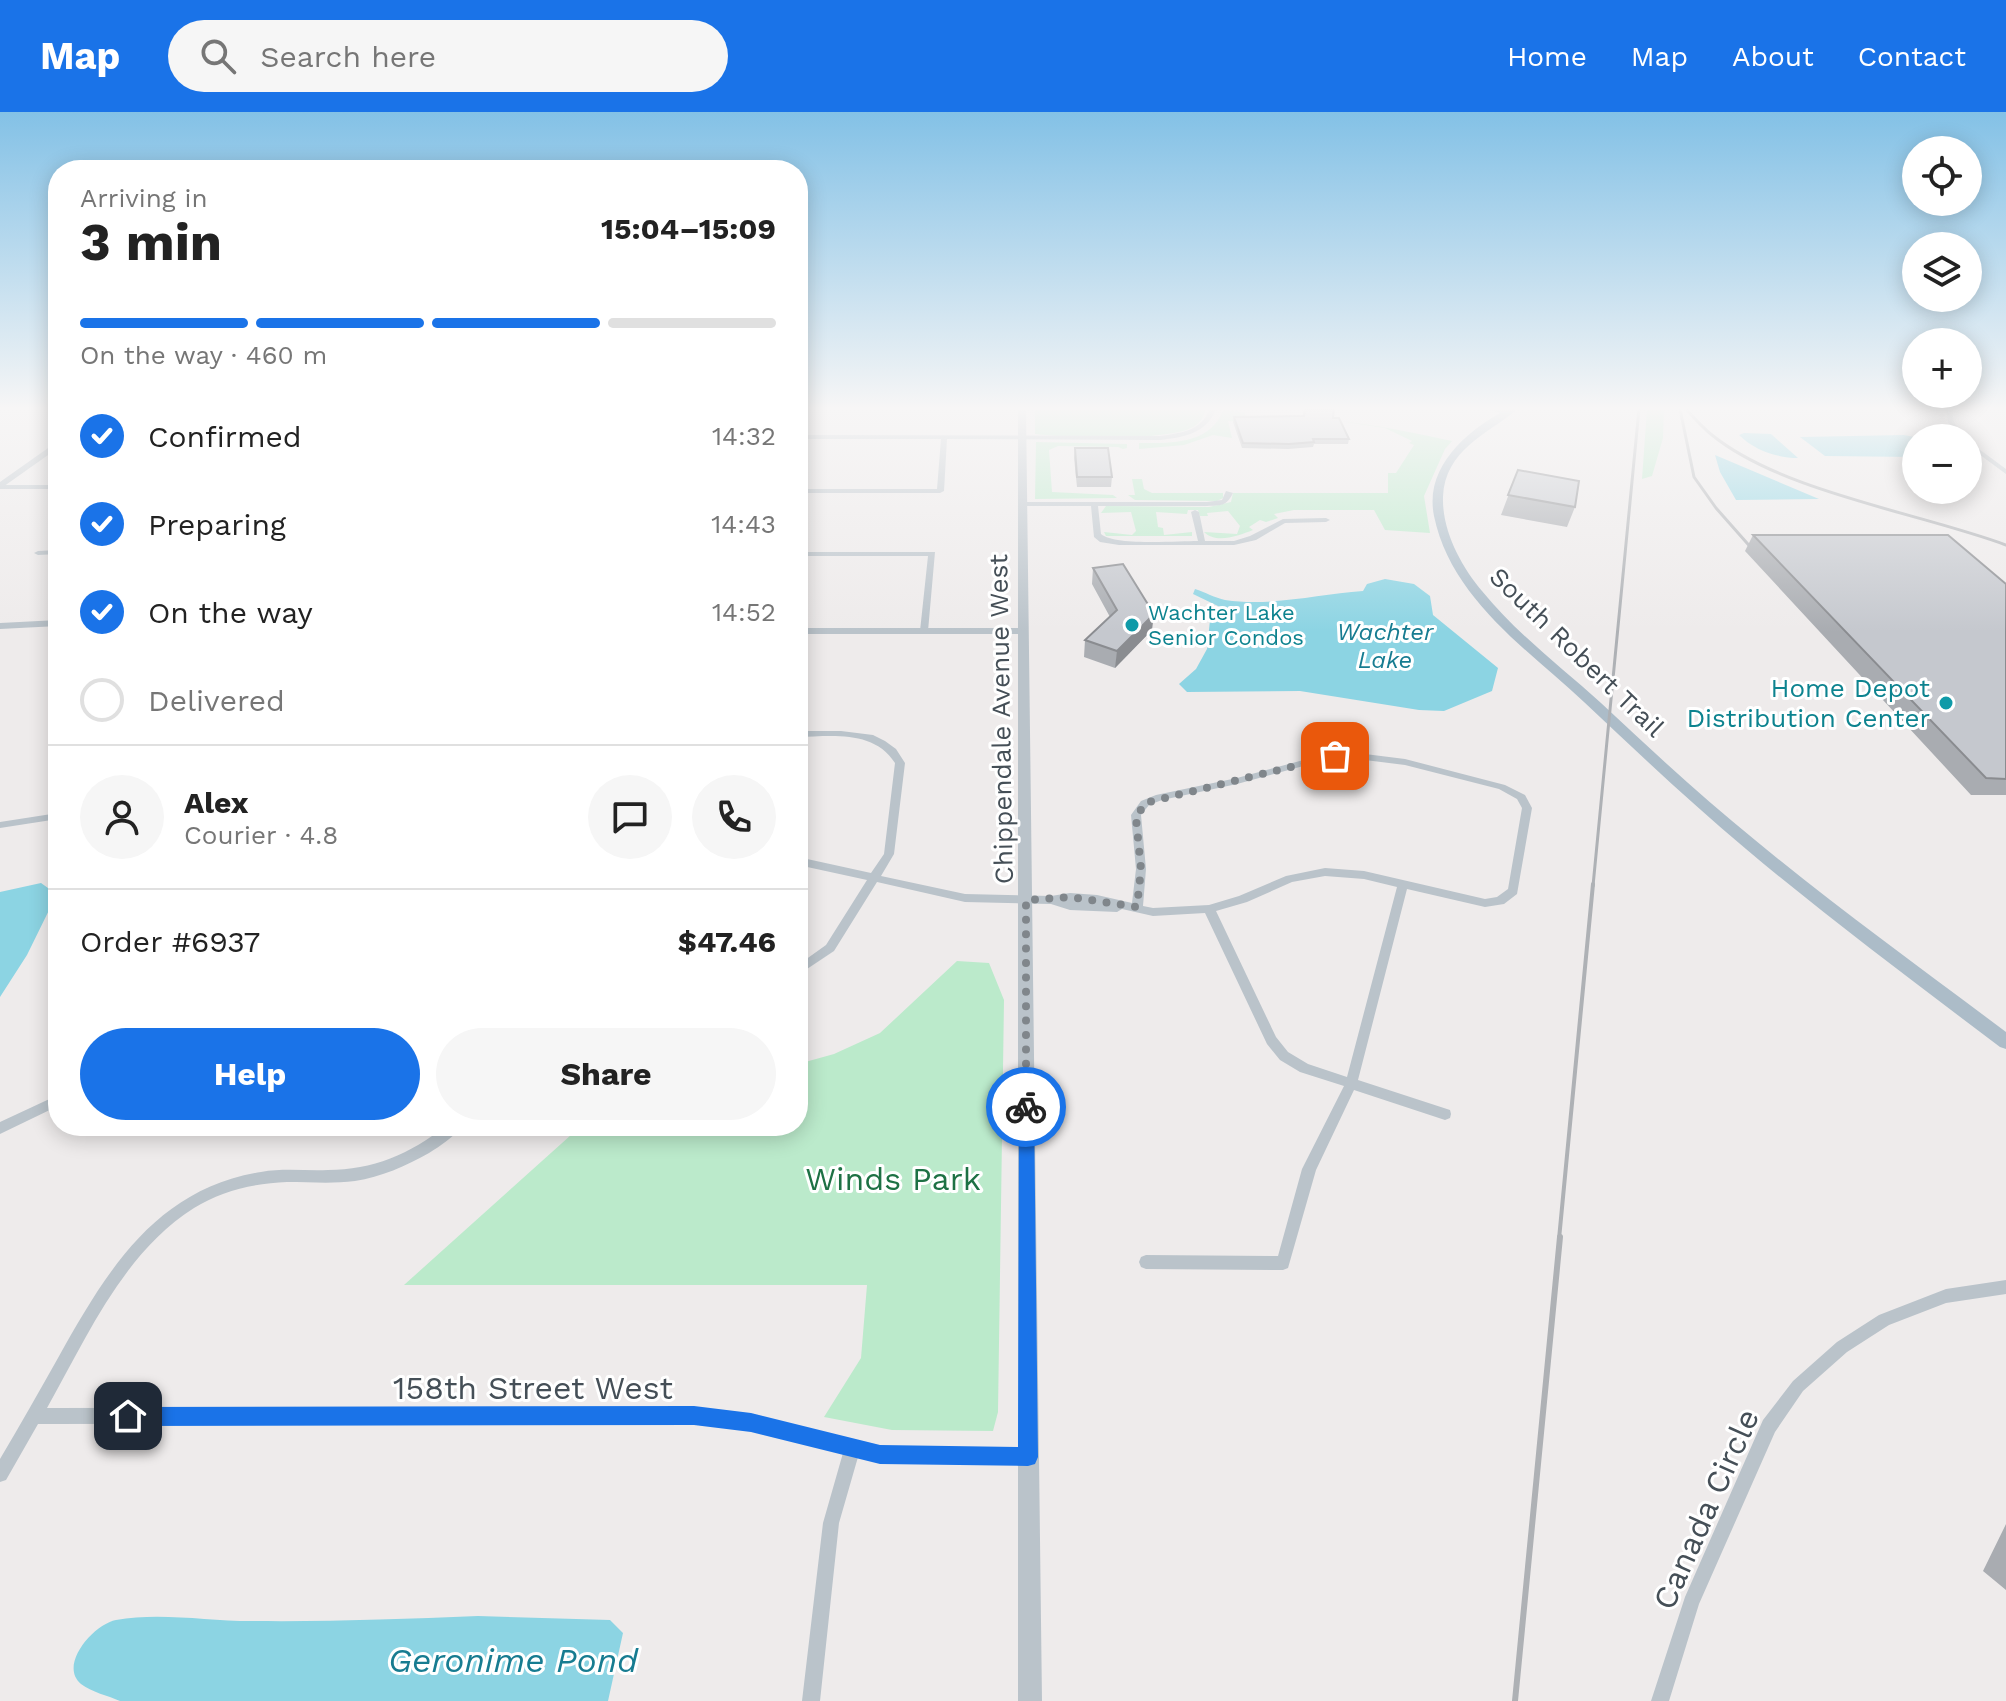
<!DOCTYPE html>
<html lang="en">
<head>
<meta charset="utf-8">
<style>
  body { margin:0; font-family:"Work Sans",sans-serif; background:#f6f6f6; color:#222; height:100vh; display:flex; flex-direction:column; font-size:30px; white-space:nowrap }
  * { box-sizing:border-box; margin:0 }
  p { font-size:26px; color:#767676 }
  .icon { flex:none; width:44px; height:44px; fill:none; stroke:currentColor; stroke-width:2; stroke-linecap:round; stroke-linejoin:round }
  .map { position:relative; flex:1; overflow:hidden }
  .drawer { position:absolute; left:48px; top:48px; width:760px; height:976px; display:flex; flex-direction:column; background:#fff; border-radius:32px; box-shadow:0 4px 20px #0003 }
  .drawer>* { flex:none }
  .fabs { position:absolute; left:1902px; top:24px; display:grid; gap:16px }
  .fabs a { display:grid; place-items:center; width:80px; height:80px; border-radius:50%; background:#fff; box-shadow:0 4px 20px #0003; font-size:40px }
  .pin { position:absolute; display:grid; place-items:center; width:68px; height:68px; color:#fff; margin:-34px; border-radius:16px; box-shadow:0 4px 12px #0006 }
  .courier { position:absolute; display:grid; place-items:center; width:80px; height:80px; margin:-40px; border:6px solid #1a73e8; border-radius:50%; background:#fff; color:#222; box-shadow:0 2px 10px #0007 }
  .summary em { font-style:normal; font-weight:700 }
  .summary div { display:flex; flex-direction:column-reverse }
  .summary { display:flex; align-items:center; justify-content:space-between; height:136px; padding:0 32px }
  h1 { font-size:52px; font-weight:700; line-height:60px }
  .bar { display:grid; grid-template-columns:repeat(4,1fr); gap:12px 8px; align-content:center; height:96px; padding:0 32px }
  .bar i { height:10px; border-radius:6px; background:#e0e0e0 }
  .bar .selected { background:#1a73e8 }
  .bar p { grid-column:span 4 }
  .line { display:flex; align-items:center; gap:20px; padding:0 32px; border-top:2px solid #e0e0e0 }
  .line div { flex:1 }
  .round { display:grid; place-items:center; flex:none; width:84px; height:84px; border-radius:42px; background:#f6f6f6 }
  ol { padding:0 32px; list-style:none }
  li { display:flex; align-items:center; gap:24px; height:88px }
  li p { margin-inline-start:auto }
  li .icon { padding:8px; border-radius:50%; background:#1a73e8; color:#fff; stroke-width:4 }
  li:last-child { color:#767676 }
  li i { width:44px; height:44px; border:4px solid #e0e0e0; border-radius:50% }
  .action { display:flex; gap:16px; margin-top:auto; padding:16px 32px }
  .action a { flex:1; height:92px; border-radius:48px; background:#1a73e8; color:#fff; font-size:32px; font-weight:700; line-height:92px; text-align:center }
  .action a+a { background:#f6f6f6; color:#222 }
  header { display:flex; align-items:center; gap:48px; box-sizing:border-box; height:112px; padding:0 40px; background:#1a73e8; color:#fff }
  header strong { font-size:38px }
  nav { display:flex; gap:44px; margin-inline-start:auto; font-size:28px }
  .search { width:560px; height:72px; background:#f6f6f6; display:flex; align-items:center; gap:20px; box-sizing:border-box; padding:0 28px; border-radius:44px; color:#767676; font-size:30px }
  .map>svg:first-child { display:block }
  .green { fill:#bbeacb }
  .water { fill:#8cd4e3 }
  .lines { fill:none; stroke-linecap:round; stroke-linejoin:round }
  .minor { fill:#bac3ca; fill-rule:evenodd }
  .tertiary { fill:#bac3ca; fill-rule:evenodd }
  .primary { fill:#acbcc8; fill-rule:evenodd }
  .rail-far2 { stroke:#aeb1b5; stroke-width:3 }
  .rail-far1 { stroke:#aeb1b5; stroke-width:4 }
  .rail { stroke:#aeb1b5; stroke-width:6 }
  .wall { fill:#a9acb1 }
  .shaded-wall { fill:#8a8c90 }
  .building { fill:#c5c8ce; stroke:#8a8c90; stroke-width:2 }
  .route { fill:#1a73e8 }
  .done { stroke:#80868b; stroke-width:8; stroke-dasharray:0 14.4 }
  .culture-dot { fill:#0f9aa8; stroke:#fff; stroke-width:3 }
  .labels { text-anchor:middle; dominant-baseline:central; stroke-width:6; stroke-linejoin:round; paint-order:stroke }
  .far-culture-label { font-size:22px; fill:#0d838f; stroke:#fff; text-anchor:start }
  .far-water-label { font-size:24px; font-style:italic; fill:#177c91; stroke:#fff }
  .street-label { font-size:26px; fill:#454f57; stroke:#fff }
  .culture-label { font-size:26px; fill:#0d838f; stroke:#fff; text-anchor:end }
  .near-park-label { font-size:32px; fill:#1d7144; stroke:#fff }
  .near-street-label { font-size:32px; fill:#454f57; stroke:#fff }
  .near-water-label { font-size:34px; font-style:italic; fill:#177c91; stroke:#fff }
</style>
</head>
<body>
<header>
<strong>Map</strong>
<div class="search"><svg class="icon" aria-label="search" viewBox="0 0 24 24"><circle cx="10" cy="10" r="6"/><path d="M15 15l6 6"/></svg>Search here</div>
<nav><a>Home</a><a>Map</a><a>About</a><a>Contact</a></nav>
</header>
<div class="map">
<svg width="2006" height="1589" viewBox="0 0 2006 1589">
  <rect width="100%" height="100%" fill="#eeebeb"/>
  <path class="green" d="M1035,297H1206C1203,306 1200,312 1191,316C1165,329 1067,326 1035,322Z
    M1647,297H1664L1663,326L1652,364L1642,367Z
    M1223,298L1251,301H1245L1246,305L1256,310L1228,309L1232,326L1213,323L1184,333L1139,337V331C1171,331 1210,333 1223,298Z
    M1339,309C1378,313 1414,321 1452,329L1445,337L1424,384L1430,421L1385,418L1374,398H1294L1274,402L1278,406L1266,410L1260,408L1249,415L1253,418C1238,424 1216,432 1204,420L1237,422L1240,414L1228,399L1207,401L1208,404H1200L1198,398H1188L1187,402L1156,400L1158,415L1163,416L1164,423L1192,420V424H1106L1104,420L1132,423L1136,419L1131,400L1101,401L1106,394L1209,395L1231,390L1233,381H1388V361H1396L1414,333L1409,331L1412,329L1385,316Z
    M1036,330L1127,332V336L1123,337L1118,335L1058,334L1049,338L1052,380L1113,383L1117,386L1035,387Z
    M1132,367H1142L1144,377L1152,381H1223V386L1217,389L1135,388L1128,383H1135Z
    M957,849L989,851L1004,888L998,1300L993,1319L892,1318L824,1305L861,1246L867,1173H404L581,1014H798V952L834,942L880,921Z"/>
  <path class="water" d="M1744,321L1771,322L1798,346C1777,346 1754,338 1739,323Z
    M1904,323L1920,326H1916V345L1825,344L1800,325Z
    M1715,343L1819,387L1736,388L1720,360Z
    M1385,467L1414,472L1430,484L1433,503L1498,556L1492,579L1444,599L1419,598L1300,579L1187,580L1179,572L1196,557L1207,537L1210,508L1220,495L1193,482L1195,477C1205,480 1215,486 1225,488C1271,495 1318,482 1363,479L1367,472Z
    M41,771L55,781V786L27,843L0,885V780Z
    M478,1504L610,1508L623,1521L608,1589H120C109,1584 91,1580 81,1572C58,1553 94,1512 116,1508C159,1500 207,1509 251,1509C326,1510 402,1507 478,1504Z"/>
  <g class="lines">
    <path class="minor" d="M1210,297H1216C1206,322 1184,325 1160,328L947,327L944,379L940,381H798V377H937L941,327H798V323L1160,324C1181,321 1201,319 1210,297Z
      M1489,297H1498L1508,302L1503,303Z
      M1946,297H1952L1954,310L1966,326H1960L1948,310Z
      M1968,329L2006,357V362L1968,334Z
      M0,373H58V377H0Z
      M1226,379L1233,381C1226,395 1221,393 1207,394H1098L1101,422C1115,434 1177,429 1198,429L1191,400L1195,398L1199,400L1205,429H1234L1250,424L1283,407L1326,406L1330,408L1326,410L1285,411L1256,428L1234,433H1119L1100,430L1094,425L1091,394H1023L1019,392L1023,390H1207L1222,388Z
      M58,438V442L38,443L34,441L38,439Z
      M798,440H935L928,519L924,522L920,519L928,444H798Z
      M798,619H841L873,623L885,629L896,637L905,651L894,742L881,764L965,782L1051,784L1070,781L1097,783L1132,791L1136,757L1131,703L1141,689L1156,683L1237,666L1322,643L1349,640L1405,647L1505,673L1525,683L1532,696L1517,782L1504,792L1485,795L1407,777L1358,968L1450,998L1451,1002L1450,1006L1445,1008L1354,978L1316,1058L1288,1156L1283,1158L1146,1157L1141,1155L1139,1150L1141,1145L1146,1143L1278,1144L1302,1057L1344,974L1300,960L1280,948L1267,932L1205,801L1153,804L1122,797L1117,800L1070,798L1051,792L965,790L877,770L834,839L798,863V853L826,833L867,768L798,753V745L871,761L884,742L895,651C874,618 833,624 798,625ZM1349,646L1405,653L1499,677L1517,687L1522,696L1508,777L1497,785L1485,787L1364,759L1325,756L1286,764L1239,784L1209,793L1153,796L1143,794L1146,757L1141,703L1149,693L1162,688L1237,672L1322,649ZM1325,764L1364,767L1397,775L1347,965L1308,952L1288,940L1276,925L1216,799L1247,790L1292,770Z
      M58,701V707L0,716V710Z
      M58,939V973L54,972C48,961 48,951 54,940Z
      M58,983V994L0,1022V1010Z
      M445,1014H462C454,1025 440,1034 429,1041C406,1054 381,1065 355,1069C332,1072 310,1070 287,1070C255,1071 221,1079 194,1096C123,1141 87,1225 47,1296L694,1295L751,1303L880,1334L1028,1337L1034,1339L1036,1345L1034,1351L1028,1353L880,1350L858,1345L839,1411L820,1589H802L823,1411L843,1341L751,1319L694,1311L38,1312L6,1368L0,1370V1347C20,1313 39,1280 58,1246C106,1160 155,1077 261,1060C283,1056 306,1059 328,1058C372,1058 411,1042 445,1014Z
      M2006,1168V1182L1946,1191L1889,1213L1847,1240L1803,1279L1775,1320L1699,1492L1669,1589H1651L1685,1485L1763,1308L1793,1269L1837,1230L1879,1203L1946,1177Z"/>
    <path class="tertiary" d="M1018,297H1026L1042,1589H1018V522H798V516H1018Z
      M58,329V336L0,377V370Z
      M58,508V514L0,517V511Z"/>
    <path class="primary" d="M1507,297H1518C1487,322 1445,338 1443,385C1442,419 1461,454 1482,479C1516,521 1561,555 1601,591C1651,638 1702,685 1755,728C1836,795 1922,857 2006,920V937L2000,935C1914,870 1828,806 1746,737C1690,690 1637,640 1584,590C1527,537 1451,486 1434,404C1424,354 1468,318 1507,297Z"/>
    <path class="rail-far2" d="M1680,297L1694,365L1716,396L1754,439
      M1686,297C1694,306 1703,316 1712,323C1782,380 1920,401 2006,433
      M1593,774L1639,297"/>
    <path class="rail-far1" d="M1559,1127L1593,772"/>
    <path class="rail" d="M1515,1589L1560,1125"/>
  </g>
  <path class="wall" d="M1234,305L1333,306L1349,327L1348,332H1314L1313,335L1288,337L1242,336L1233,310Z
    M1075,336L1112,365L1111,375H1077L1074,346Z
    M1518,358L1575,395L1567,415L1501,403Z
    M1753,423L2006,472V683H1971L1745,439Z
    M1093,456L1152,518L1115,556L1084,545L1085,528L1110,505L1092,472Z
    M2006,1412V1478L1983,1459Z"/>
  <path class="shaded-wall" d="M1154,502L1152,518L1115,556L1117,539Z"/>
  <path class="building" d="M1305,297H1334L1333,306H1339L1349,327H1313L1314,330L1289,332L1243,331L1234,305L1304,304Z
    M1075,336H1108L1112,365H1077Z
    M1518,358L1579,369L1575,395L1508,383Z
    M1753,423H1948L2006,472V667L1986,666Z
    M1123,452L1154,502L1117,539L1085,528L1117,498L1093,456Z"/>
  <linearGradient id="sky" x2="0" y2="1"><stop stop-color="#83c1e6"/><stop offset="0.57" stop-color="#f7f6f6"/><stop offset="1" stop-color="#f7f6f6" stop-opacity="0"/></linearGradient>
  <rect width="2006" height="520" fill="url(#sky)"/>
  <path class="route" d="M1026,989L1034,995L1038,1345L1035,1352L1028,1354L880,1352L751,1320L694,1313L128,1314L121,1311L119,1304L121,1298L128,1295L694,1294L751,1301L880,1333L1018,1335L1019,995Z"/>
  <g class="lines">
    <path class="done" d="M1026,995V788L1070,785L1137,795L1141,757L1136,706L1145,691L1335,644"/>
  </g>
  <g class="culture-dot">
    <circle cx="1132" cy="513" r="8"/>
    <circle cx="1946" cy="591" r="8"/>
  </g>
  <g class="labels">
    <g class="far-culture-label">
      <text x="1148" y="500">Wachter Lake<tspan x="1148" dy="25">Senior Condos</tspan></text>
    </g>
    <g class="far-water-label">
      <text x="1385" y="520">Wachter<tspan x="1385" dy="28">Lake</tspan></text>
    </g>
    <g class="street-label">
      <text transform="translate(1577 540) rotate(44)">South Robert Trail</text>
      <text transform="translate(1001 607) rotate(-91)">Chippendale Avenue West</text>
    </g>
    <g class="culture-label">
      <text x="1930" y="576">Home Depot<tspan x="1930" dy="30">Distribution Center</tspan></text>
    </g>
    <g class="near-park-label">
      <text x="893" y="1067">Winds Park</text>
    </g>
    <g class="near-street-label">
      <text x="533" y="1276">158th Street West</text>
      <text transform="translate(1706 1397) rotate(-66)">Canada Circle</text>
    </g>
    <g class="near-water-label">
      <text x="513" y="1548">Geronime Pond</text>
    </g>
  </g>
</svg>
<div class="fabs">
<a><svg class="icon" aria-label="locate" viewBox="0 0 24 24"><circle cx="12" cy="12" r="6"/><path d="M12 2v4M12 18v4M2 12h4M18 12h4"/></svg></a>
<a><svg class="icon" aria-label="layers" viewBox="0 0 24 24"><path d="M12 4l9 5-9 5-9-5zM3 14l9 5 9-5"/></svg></a>
<a>+</a>
<a>−</a>
</div>
<div class="pin" style="left:1335px;top:644px;background:#ea580c"><svg class="icon" aria-label="bag" viewBox="0 0 24 24"><path d="M5 8h14l-1 12H6zM9 8a3 3 0 0 1 6 0"/></svg></div>
<div class="pin" style="left:128px;top:1304px;background:#1f2937"><svg class="icon" aria-label="home" viewBox="0 0 24 24"><path d="M3 11l9-7 9 7M6 9v11h12V9"/></svg></div>
<div class="courier" style="left:1026px;top:995px"><svg class="icon" aria-label="bike" viewBox="0 0 24 24"><circle cx="6" cy="16" r="4"/><circle cx="18" cy="16" r="4"/><path d="M6 16l4-8h5l3 8M10 8l3 8H6M13 5h3"/></svg></div>
<section class="drawer">
<div class="summary"><div><h1>3 min</h1><p>Arriving in</p></div><em>15:04–15:09</em></div>
<div class="bar"><i class="selected"></i><i class="selected"></i><i class="selected"></i><i></i><p>On the way · 460 m</p></div>
<ol>
<li><svg class="icon" aria-label="check" viewBox="0 0 24 24"><path d="M5 12l5 5 9-10"/></svg>Confirmed<p>14:32</p></li>
<li><svg class="icon" aria-label="check" viewBox="0 0 24 24"><path d="M5 12l5 5 9-10"/></svg>Preparing<p>14:43</p></li>
<li><svg class="icon" aria-label="check" viewBox="0 0 24 24"><path d="M5 12l5 5 9-10"/></svg>On the way<p>14:52</p></li>
<li><i></i>Delivered</li>
</ol>
<div class="line" style="height:144px"><a class="round"><svg class="icon" aria-label="person" viewBox="0 0 24 24"><circle cx="12" cy="8" r="4"/><path d="M4 21q1-7 8-7t8 7"/></svg></a><div><b>Alex</b><p>Courier · 4.8</p></div><a class="round"><svg class="icon" aria-label="chat" viewBox="0 0 24 24"><path d="M4 5h16v11H9l-5 4z"/></svg></a><a class="round"><svg class="icon" aria-label="phone" viewBox="0 0 24 24"><path d="M5 4h4l2 5-3 2q2 4 5 5l2-3 5 2v4C11 20 4 13 5 4z"/></svg></a></div>
<div class="line" style="height:104px"><div>Order #6937</div><b>$47.46</b></div>
<div class="action"><a>Help</a><a>Share</a></div>
</section>
</div>
</body>
</html>
